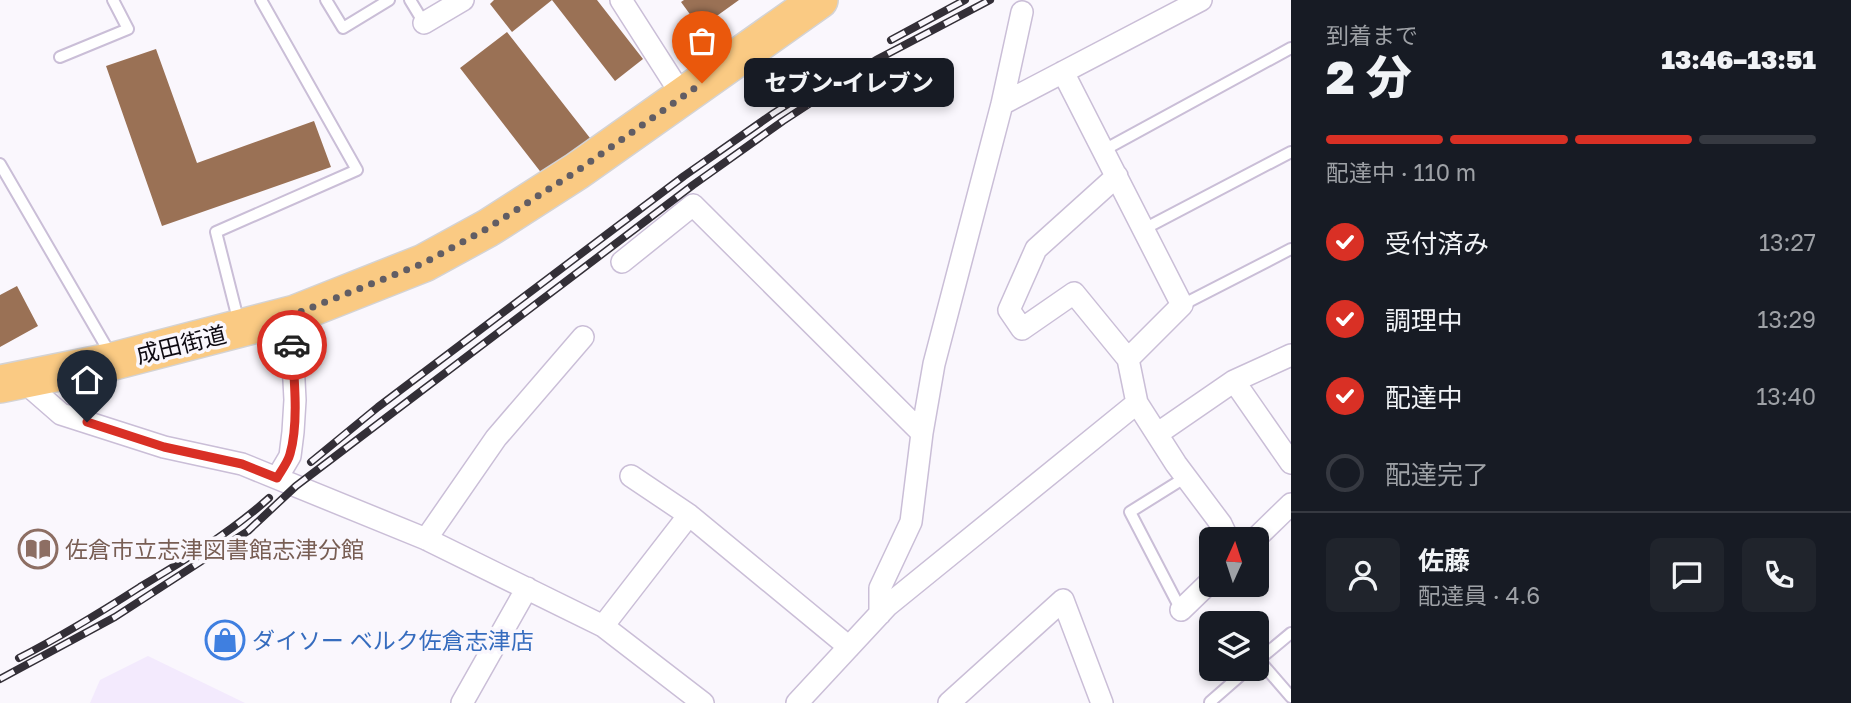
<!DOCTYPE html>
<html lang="ja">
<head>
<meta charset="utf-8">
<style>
  body { margin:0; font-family:"Golos Text","Noto Sans JP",sans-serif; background:#20242c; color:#f1f3f6; height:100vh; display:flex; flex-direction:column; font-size:26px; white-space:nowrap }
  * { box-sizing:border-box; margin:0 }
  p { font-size:23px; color:#9ea1a6 }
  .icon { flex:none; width:38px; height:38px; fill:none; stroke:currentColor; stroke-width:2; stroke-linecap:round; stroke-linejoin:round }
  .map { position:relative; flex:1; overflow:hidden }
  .side { display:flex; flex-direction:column; background:#171b24; width:560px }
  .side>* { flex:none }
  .needle { width:46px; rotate:3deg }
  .fabs { position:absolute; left:1199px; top:527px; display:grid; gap:14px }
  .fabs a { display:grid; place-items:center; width:70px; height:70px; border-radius:10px; background:#171b24; box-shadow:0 4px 10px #0003; font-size:35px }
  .pin { position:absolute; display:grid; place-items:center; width:60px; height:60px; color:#fff; margin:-72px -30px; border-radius:50% 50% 50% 0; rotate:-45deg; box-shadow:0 0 7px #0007 }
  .pin .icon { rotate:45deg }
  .courier { position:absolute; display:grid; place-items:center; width:70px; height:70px; margin:-35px; border:5px solid #d93025; border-radius:50%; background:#fff; color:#222; box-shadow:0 2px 9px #0007 }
  .bubble { position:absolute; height:49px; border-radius:10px; background:#171b24; box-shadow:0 4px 10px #0003; font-size:23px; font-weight:800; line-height:49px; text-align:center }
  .headline em { font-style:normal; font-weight:800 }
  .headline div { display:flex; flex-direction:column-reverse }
  .headline { display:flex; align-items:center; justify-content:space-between; height:119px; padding:0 35px }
  h1 { font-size:46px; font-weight:800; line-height:52px }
  .bar { display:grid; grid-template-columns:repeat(4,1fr); gap:10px 7px; align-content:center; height:84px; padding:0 35px }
  .bar i { height:9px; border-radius:5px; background:#363941 }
  .bar .current { background:#d93025 }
  .bar p { grid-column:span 4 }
  .line { display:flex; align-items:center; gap:18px; padding:0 35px; border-top:2px solid #363941 }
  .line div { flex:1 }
  .round { display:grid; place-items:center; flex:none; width:74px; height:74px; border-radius:10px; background:#20242c }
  ol { padding:0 35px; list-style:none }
  li { display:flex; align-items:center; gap:21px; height:77px }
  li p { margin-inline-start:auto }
  li .icon { padding:7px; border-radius:50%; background:#d93025; color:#fff; stroke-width:4 }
  li:last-child { color:#9ea1a6 }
  li i { width:38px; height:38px; border:4px solid #363941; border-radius:50% }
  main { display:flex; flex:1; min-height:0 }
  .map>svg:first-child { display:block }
  .built { fill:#f3eafd }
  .building { fill:#9a7155 }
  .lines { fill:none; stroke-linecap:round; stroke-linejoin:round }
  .lane-casing { stroke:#cabed7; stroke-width:14 }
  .street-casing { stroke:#cabed7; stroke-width:24 }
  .highway-casing { stroke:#d4d3d4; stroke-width:40 }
  .lane { stroke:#fff; stroke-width:10 }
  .street { stroke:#fff; stroke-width:21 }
  .highway { stroke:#faca83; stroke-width:37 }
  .rail-casing { stroke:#332f37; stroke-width:8 }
  .rail { stroke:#faf7fd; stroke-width:5; stroke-dasharray:16; stroke-linecap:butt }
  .done { stroke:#615d64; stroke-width:7; stroke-dasharray:0 12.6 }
  .route { stroke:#d93025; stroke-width:9 }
  .labels { text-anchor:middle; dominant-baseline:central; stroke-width:7; stroke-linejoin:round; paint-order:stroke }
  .street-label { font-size:23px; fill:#0e0a12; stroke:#faf7fd }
  .education-label { font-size:23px; fill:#785e54; stroke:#faf7fd; text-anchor:start }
  .shop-label { font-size:23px; fill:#366cbe; stroke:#faf7fd; text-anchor:start }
</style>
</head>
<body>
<main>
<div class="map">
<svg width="1291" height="703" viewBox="0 0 1291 703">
  <rect width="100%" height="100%" fill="#faf7fd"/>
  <path class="built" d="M148,656L245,703H90L100,680Z"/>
  <path class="building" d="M494,0H597L643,59L615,81L552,0L512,32L490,4Z
    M684,0H739L700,28L681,2Z
    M507,32L590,138L543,175L460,68Z
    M156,49L197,163L314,121L331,167L162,226L106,66Z
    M17,286L38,326L0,347V295Z"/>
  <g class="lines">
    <defs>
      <path id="lane" d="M326,0L343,28L389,0
        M410,0L424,23
        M60,57L128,29L113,0
        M1104,150L1291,48
        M0,164L111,355
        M1144,229L1291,152
        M1182,305L1291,249
        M239,323L216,232L357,170L261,0
        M1181,610L1130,512L1186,477
        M1259,660L1291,697
        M1256,662L1291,633
        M1210,703V702L1249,668"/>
      <path id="street" d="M621,0L683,97
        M424,23L463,0
        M1063,72L1182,305L1128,359
        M1002,104L1201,0
        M1117,176L1036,249L1009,310L1022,329L1074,293L1128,359L1137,403L1176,464L1221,524L1228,539
        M622,262L693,205L922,433
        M22,380L61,414L164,447L242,464L426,539L603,626L703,703
        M1234,381L1291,463
        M1157,434L1234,381L1291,355
        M631,476L689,515L849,647
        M277,478L290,456L293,432L295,400L292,342L295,314
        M426,539L496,438L583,337
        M1255,539L1291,504
        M1181,610L1211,581
        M880,614V588L911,522L922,433L934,364L1002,104L1022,12
        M603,626L689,515
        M462,703L527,588
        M797,703L887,606L1137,403
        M949,703L1063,600L1102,703"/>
      <path id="highway" d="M0,384L114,361L295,314L424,263L488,228L577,171L819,0"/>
    </defs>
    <use href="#lane" class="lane-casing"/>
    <use href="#street" class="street-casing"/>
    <use href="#highway" class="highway-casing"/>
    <use href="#lane" class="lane"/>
    <use href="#street" class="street"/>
    <use href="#highway" class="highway"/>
    <defs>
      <path id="rail" d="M891,40L965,0
        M311,462L378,407L684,176L774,113L852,63
        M19,658C60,637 101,612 140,587C185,560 230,533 269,498
        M0,679L115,617L248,531L296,486L693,185L783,121L876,60L990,0"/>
    </defs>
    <use href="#rail" class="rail-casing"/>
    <use href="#rail" class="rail"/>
  </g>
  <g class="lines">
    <path class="done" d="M292,345L295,314L424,263L488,228L577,171L702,83"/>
    <path class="route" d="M87,422L164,447L242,464L277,478C281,471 288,462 290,454C299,423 294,377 292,345"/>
  </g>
  <defs>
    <symbol id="library-ring" viewBox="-11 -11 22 22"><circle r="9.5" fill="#faf7fd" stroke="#8d6e63" stroke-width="1.5"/><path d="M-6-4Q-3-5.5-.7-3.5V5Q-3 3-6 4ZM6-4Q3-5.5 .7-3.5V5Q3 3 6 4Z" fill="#8d6e63"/></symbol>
    <symbol id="shop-ring" viewBox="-11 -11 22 22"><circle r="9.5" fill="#faf7fd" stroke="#3f7fe0" stroke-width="1.5"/><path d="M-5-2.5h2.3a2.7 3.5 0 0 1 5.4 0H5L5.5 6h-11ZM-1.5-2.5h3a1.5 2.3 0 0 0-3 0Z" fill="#3f7fe0"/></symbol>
  </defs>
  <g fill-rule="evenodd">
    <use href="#library-ring" x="16" y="527" width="44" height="44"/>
    <use href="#shop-ring" x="203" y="618" width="44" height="44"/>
  </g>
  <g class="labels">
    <g class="street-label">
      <text transform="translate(181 344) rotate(-14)">成田街道</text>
    </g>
    <g class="education-label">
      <text x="65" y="549">佐倉市立志津図書館志津分館</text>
    </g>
    <g class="shop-label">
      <text x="252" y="640">ダイソー ベルク佐倉志津店</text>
    </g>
  </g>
</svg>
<div class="fabs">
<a><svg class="needle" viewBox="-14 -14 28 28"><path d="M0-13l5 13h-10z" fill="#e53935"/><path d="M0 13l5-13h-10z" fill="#9ea1a6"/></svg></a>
<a><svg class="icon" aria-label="layers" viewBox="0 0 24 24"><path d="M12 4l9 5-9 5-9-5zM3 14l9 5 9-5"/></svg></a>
</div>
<div class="pin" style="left:702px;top:83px;background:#ea580c"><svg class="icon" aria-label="bag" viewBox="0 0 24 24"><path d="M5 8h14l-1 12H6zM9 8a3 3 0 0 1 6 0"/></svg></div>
<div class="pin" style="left:87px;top:422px;background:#1f2937"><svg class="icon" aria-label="home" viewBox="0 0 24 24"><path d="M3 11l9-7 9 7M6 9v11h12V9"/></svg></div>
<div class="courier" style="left:292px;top:345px"><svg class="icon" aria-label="car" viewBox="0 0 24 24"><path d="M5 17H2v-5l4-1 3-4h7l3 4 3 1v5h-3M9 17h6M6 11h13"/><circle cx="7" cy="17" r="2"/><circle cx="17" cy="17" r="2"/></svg></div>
<div class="bubble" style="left:744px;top:58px;width:210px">セブン-イレブン</div>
</div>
<section class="side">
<div class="headline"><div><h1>2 分</h1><p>到着まで</p></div><em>13:46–13:51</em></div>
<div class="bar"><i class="current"></i><i class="current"></i><i class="current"></i><i></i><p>配達中 · 110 m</p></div>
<ol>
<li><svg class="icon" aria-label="check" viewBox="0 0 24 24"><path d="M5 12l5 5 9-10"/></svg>受付済み<p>13:27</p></li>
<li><svg class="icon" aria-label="check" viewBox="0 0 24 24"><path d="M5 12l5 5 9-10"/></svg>調理中<p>13:29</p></li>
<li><svg class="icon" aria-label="check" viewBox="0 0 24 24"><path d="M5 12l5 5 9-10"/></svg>配達中<p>13:40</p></li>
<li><i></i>配達完了</li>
</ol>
<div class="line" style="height:126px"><a class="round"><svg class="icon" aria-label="person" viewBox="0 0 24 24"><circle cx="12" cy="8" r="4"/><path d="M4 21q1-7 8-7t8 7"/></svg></a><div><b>佐藤</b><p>配達員 · 4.6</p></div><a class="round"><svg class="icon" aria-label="chat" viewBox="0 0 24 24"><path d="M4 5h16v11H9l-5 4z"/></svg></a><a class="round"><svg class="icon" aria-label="phone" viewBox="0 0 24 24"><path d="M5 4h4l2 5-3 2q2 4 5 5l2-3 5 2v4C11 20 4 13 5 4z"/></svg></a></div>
</section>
</main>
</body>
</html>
